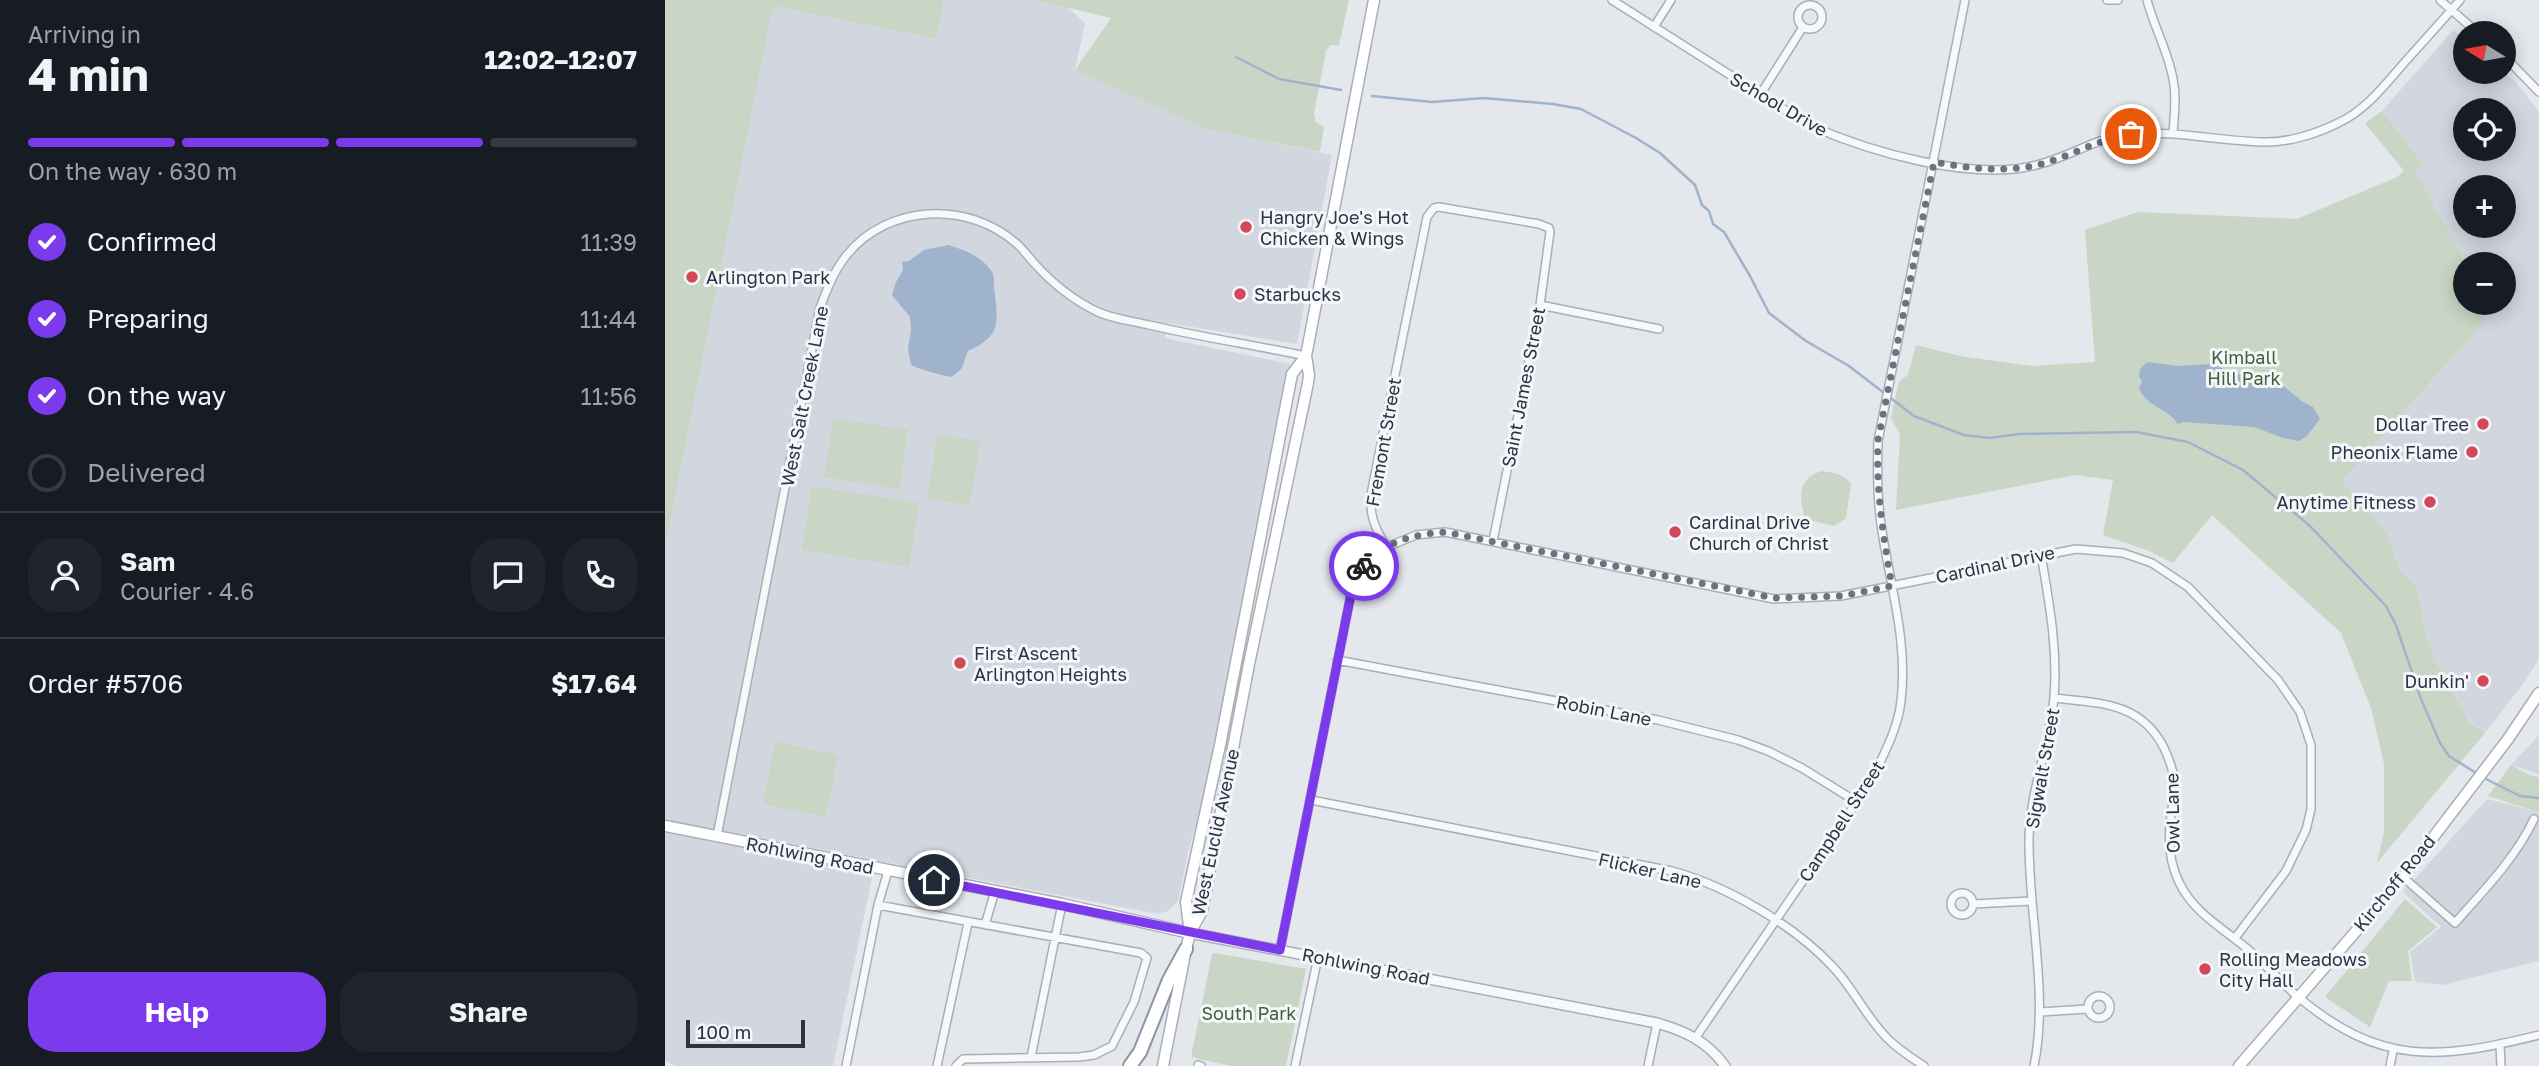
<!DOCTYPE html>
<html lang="en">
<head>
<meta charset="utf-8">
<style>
  body { margin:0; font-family:"Golos Text",sans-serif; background:#20242c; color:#f1f3f6; height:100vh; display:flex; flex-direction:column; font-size:26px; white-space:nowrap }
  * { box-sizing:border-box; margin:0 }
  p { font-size:23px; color:#9ea1a6 }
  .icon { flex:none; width:38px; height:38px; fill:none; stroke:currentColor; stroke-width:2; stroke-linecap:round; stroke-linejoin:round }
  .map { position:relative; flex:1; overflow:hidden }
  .panel { display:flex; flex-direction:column; background:#171b24; width:665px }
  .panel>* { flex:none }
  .needle { width:46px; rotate:281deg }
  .controls { position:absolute; left:1788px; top:21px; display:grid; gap:14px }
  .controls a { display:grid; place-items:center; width:63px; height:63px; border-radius:50%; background:#171b24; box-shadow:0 4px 18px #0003; font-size:35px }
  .scale { position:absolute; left:21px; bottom:18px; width:119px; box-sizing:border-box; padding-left:7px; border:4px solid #2b3445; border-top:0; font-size:19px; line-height:24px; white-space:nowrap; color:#2b3445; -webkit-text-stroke:5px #f4f6f9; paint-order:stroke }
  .pin { position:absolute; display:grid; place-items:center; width:60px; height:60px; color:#fff; margin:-30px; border:4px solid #fff; border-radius:50%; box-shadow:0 2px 7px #0007 }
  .courier { position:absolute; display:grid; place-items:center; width:70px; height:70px; margin:-35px; border:5px solid #7c3aed; border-radius:50%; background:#fff; color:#222; box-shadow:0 2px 9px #0007 }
  .headline em { font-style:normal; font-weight:700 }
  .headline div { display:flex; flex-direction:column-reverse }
  .headline { display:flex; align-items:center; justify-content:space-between; height:119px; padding:0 28px }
  h1 { font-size:46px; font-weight:700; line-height:52px }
  .bar { display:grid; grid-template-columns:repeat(4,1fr); gap:10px 7px; align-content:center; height:84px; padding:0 28px }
  .bar i { height:9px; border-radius:5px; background:#363941 }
  .bar .on { background:#7c3aed }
  .bar p { grid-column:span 4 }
  .line { display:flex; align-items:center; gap:18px; padding:0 28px; border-top:2px solid #363941 }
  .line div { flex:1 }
  .round { display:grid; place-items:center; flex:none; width:74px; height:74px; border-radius:28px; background:#20242c }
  ol { padding:0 28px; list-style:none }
  li { display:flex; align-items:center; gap:21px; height:77px }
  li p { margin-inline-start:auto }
  li .icon { padding:7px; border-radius:50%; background:#7c3aed; color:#fff; stroke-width:4 }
  li:last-child { color:#9ea1a6 }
  li i { width:38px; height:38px; border:4px solid #363941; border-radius:50% }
  .primary-button { display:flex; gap:14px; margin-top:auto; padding:14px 28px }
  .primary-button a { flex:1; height:80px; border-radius:28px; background:#7c3aed; color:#fff; font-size:28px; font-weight:700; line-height:80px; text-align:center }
  .primary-button a+a { background:#20242c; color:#f1f3f6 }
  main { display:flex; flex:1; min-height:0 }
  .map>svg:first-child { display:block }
  .built { fill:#d2d6de; fill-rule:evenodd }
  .green { fill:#c9d6c5 }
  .water { fill:#9fb4cc }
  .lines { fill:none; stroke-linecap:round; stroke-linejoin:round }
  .stream { stroke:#9fb4cc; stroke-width:2.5 }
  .minor-casing { stroke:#a9aeb7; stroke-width:10 }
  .tertiary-casing { stroke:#a9aeb7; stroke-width:12 }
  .secondary-casing { stroke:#a9aeb7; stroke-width:13 }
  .motorway-casing { stroke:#8b94a3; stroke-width:16 }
  .minor { stroke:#f7f8fa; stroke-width:7 }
  .tertiary { stroke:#f7f8fa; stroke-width:9 }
  .secondary { stroke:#fff; stroke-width:10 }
  .motorway { stroke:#fff; stroke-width:12 }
  .done { stroke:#6c737f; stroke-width:7; stroke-dasharray:0 12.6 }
  .route { stroke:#7c3aed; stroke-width:9 }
  .poi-dot { fill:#d1495b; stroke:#f4f6f9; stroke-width:2.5 }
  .labels { text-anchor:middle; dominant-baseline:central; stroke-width:6; stroke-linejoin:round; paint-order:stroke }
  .street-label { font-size:18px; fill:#2b3445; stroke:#f4f6f9 }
  .poi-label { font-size:18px; fill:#2b3445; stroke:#f4f6f9; text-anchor:start }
  .park-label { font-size:18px; fill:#3f6138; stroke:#f4f6f9 }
</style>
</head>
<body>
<main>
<section class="panel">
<div class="headline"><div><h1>4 min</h1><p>Arriving in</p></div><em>12:02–12:07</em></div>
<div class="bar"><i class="on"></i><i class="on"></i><i class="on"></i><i></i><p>On the way · 630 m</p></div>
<ol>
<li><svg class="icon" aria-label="check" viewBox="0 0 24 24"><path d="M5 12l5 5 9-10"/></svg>Confirmed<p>11:39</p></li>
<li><svg class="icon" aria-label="check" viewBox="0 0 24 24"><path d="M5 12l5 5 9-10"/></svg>Preparing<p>11:44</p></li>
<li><svg class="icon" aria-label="check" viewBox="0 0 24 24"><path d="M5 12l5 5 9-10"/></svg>On the way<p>11:56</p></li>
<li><i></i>Delivered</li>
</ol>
<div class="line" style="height:126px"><a class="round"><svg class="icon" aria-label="person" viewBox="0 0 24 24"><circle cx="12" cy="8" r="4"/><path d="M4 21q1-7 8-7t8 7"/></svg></a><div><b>Sam</b><p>Courier · 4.6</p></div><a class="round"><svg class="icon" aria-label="chat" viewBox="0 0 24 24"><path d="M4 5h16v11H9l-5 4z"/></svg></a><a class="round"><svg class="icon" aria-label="phone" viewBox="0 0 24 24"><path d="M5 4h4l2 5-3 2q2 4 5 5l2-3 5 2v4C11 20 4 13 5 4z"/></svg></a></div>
<div class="line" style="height:91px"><div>Order #5706</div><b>$17.64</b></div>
<div class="primary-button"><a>Help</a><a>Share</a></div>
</section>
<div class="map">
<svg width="1874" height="1066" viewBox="0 0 1874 1066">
  <rect width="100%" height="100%" fill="#e4e7ec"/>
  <path class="built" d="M279,0H371L402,7L420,23L410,70L540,129L667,155L632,344L503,323L500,338L625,364L546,773L524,848L513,901L503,911L493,914L0,820V548L108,6L270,39Z
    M1788,30L1801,41V72H1838L1851,82L1874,112V659L1858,684L1820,733L1805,721L1770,660L1760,632L1752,587L1734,568L1721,532L1677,481L1821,320L1804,303H1839V264H1802L1750,171L1758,164L1717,111ZM1801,110H1839V149H1801ZM1801,187H1839V226H1801Z
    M1874,735V774L1846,765Z
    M1822,799L1874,812V961L1778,985L1750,982L1745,952L1776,927L1738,892Z
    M0,826L209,868L168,1066H10L0,1060Z"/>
  <path class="green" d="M0,0H279L271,39L108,6L0,548Z
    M371,0H684L674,45H666L661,51L649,114L651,122L659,127L655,152L540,129L410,70L446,18Z
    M1717,111L1758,164L1750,171L1802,264L1801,277L1790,288L1801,299V303H1804L1821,320L1677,481L1721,532L1734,568L1752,587L1760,632L1770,660L1805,722L1820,733L1712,863L1719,832V764L1706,708L1676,633L1547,515L1508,563L1484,551L1438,535L1448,480L1410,475L1231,510L1235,434L1226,418L1234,381L1243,375L1251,345L1295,356L1367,366L1430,362L1420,230L1473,212L1632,219L1732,177L1739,171L1700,123Z
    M168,418L243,430L234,489L159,477Z
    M272,434L315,441L305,505L262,499Z
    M1157,471C1169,473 1179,474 1186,484L1181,518L1169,526L1140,519C1134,498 1132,478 1157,471Z
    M147,486L254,503L244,567L137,550Z
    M110,742L173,755L161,817L98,804Z
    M1846,765L1864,775L1874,777V812L1823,796Z
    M1740,899L1772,927L1743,951L1747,981H1724L1705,1027L1660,997Z
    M550,953L641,969L621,1066H566L526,1057L547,954Z"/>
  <path class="water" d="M283,245C299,250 314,255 325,269C331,275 328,286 330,295C334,325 333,338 303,351L297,368L287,377C278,376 254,369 246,365L243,349L246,330L245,317L227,295L231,282L238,270L237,262L244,261L259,250Z
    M1482,362L1513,366L1545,364L1576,375L1591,376L1594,382L1597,381L1600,376L1611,380L1638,402L1648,407L1655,419L1642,436L1634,441L1618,438L1589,427L1518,422L1513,424C1503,408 1479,406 1474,387L1477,382L1474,376L1475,369Z"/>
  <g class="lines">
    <path class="stream" d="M571,57L614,79L676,90
      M707,96L767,102L819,98L888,104L916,109L971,138L995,153L1030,185L1037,205L1044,211L1048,224L1059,232L1085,276L1104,313L1141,341L1184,366L1249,416L1299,435L1325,438L1354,434L1471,432L1523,442L1578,470L1645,526L1721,606L1731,625L1756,699L1775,743L1784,756L1811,773
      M1817,777L1855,796L1874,798"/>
    <defs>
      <path id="minor" d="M947,0L1144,125C1205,152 1310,183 1375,164C1406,156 1433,137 1465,134C1509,130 1553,141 1597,142C1622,143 1651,134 1673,123C1700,111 1720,85 1739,63C1758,42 1777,21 1795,0
        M1442,0H1453
        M1482,0C1489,27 1503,51 1508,79C1512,97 1509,116 1508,134
        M1775,0L1813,33
        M1133 17a12 12 0 1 1 24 0a12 12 0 1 1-24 0Z
        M989,27L1006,0
        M1839,56L1874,92
        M1095,95L1138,27
        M875,305L994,329
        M722,547L751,535L780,532L1109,599L1176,596L1411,549L1458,553L1487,563L1523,587L1613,680L1635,712L1646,745V809L1641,830L1621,871L1570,938
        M672,660L993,720L1073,740L1103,751L1137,768L1192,802
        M1389,698C1434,703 1476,702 1499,748C1505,761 1510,774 1510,788C1510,797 1507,806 1506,815C1503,837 1504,862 1514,882C1528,913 1561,930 1586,952C1602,966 1616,982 1632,996C1715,1066 1773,1060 1874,1035
        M646,800L1007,871C1062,886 1129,925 1168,967C1189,989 1202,1019 1224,1040C1234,1050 1247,1058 1259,1066
        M52,836L155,308C162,289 169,271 181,256C223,203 304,201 352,244C359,250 364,258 370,264C387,283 410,301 433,312C448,319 468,321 484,325C536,337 588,345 641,356
        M1738,877L1790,923C1819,890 1850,859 1869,819
        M1286 904a11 11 0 1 1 22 0a11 11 0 1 1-22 0Z
        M1308,904L1366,901
        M213,905L476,953L482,958L469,1002L447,1046L429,1055L414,1057L298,1059L291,1066
        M320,925L330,891
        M615,950L687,589C695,570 704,559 722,547C709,528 703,512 707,489L762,217L769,208L774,207L874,224L884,228L885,232L875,305L828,541
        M1423 1007a11 11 0 1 1 22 0a11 11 0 1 1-22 0Z
        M1375,1012L1422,1009
        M1031,1037L1206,781C1218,756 1233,729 1236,701C1243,643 1226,589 1217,531C1212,501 1212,471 1213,441L1300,0
        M1835,1045L1836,1066
        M366,1057L397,904
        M533,1065L536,1066
        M181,1066L213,905L223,871
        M272,1066L303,923
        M630,1066L653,957
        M983,1066L992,1023
        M1369,1066C1384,994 1363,912 1364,838C1365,790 1385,745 1389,697C1393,649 1384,602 1376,554
        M1725,1066L1728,1051"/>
      <path id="tertiary" d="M525,933L992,1023C1020,1031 1042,1041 1060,1066"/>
      <path id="secondary" d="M0,826L397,904L525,933
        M525,933L521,902L555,745L627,374L641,356
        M498,1066L521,949L525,933L537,911L584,664L643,383L644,375L641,356L709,0
        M1574,1066L1738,877L1843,739L1874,693"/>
      <path id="motorway" d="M465,1066L475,1052L504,980L521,949"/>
    </defs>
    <use href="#minor" class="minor-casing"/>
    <use href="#tertiary" class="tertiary-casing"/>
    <use href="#secondary" class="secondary-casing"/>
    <use href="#motorway" class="motorway-casing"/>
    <use href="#minor" class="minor"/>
    <use href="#tertiary" class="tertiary"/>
    <use href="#secondary" class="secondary"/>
    <use href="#motorway" class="motorway"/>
  </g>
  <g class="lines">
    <path class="done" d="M699,566C719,541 751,534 780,532L1109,598L1176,596L1227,586C1218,536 1211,492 1213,440L1269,162C1304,168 1337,173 1372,165C1405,157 1433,139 1466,134"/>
    <path class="route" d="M269,880L615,950L687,589L699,566"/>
  </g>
  <g class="poi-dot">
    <circle cx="581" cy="227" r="7"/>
    <circle cx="27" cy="277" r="7"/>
    <circle cx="575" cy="294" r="7"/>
    <circle cx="1818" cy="424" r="7"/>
    <circle cx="1807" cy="452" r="7"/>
    <circle cx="1765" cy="502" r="7"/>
    <circle cx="1010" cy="532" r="7"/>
    <circle cx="295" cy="663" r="7"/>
    <circle cx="1818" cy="681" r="7"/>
    <circle cx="1540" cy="969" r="7"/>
  </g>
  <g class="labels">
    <g class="street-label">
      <text transform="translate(1114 104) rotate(30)">School Drive</text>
      <text transform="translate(858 387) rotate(-79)">Saint James Street</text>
      <text transform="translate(139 396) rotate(-79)">West Salt Creek Lane</text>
      <text transform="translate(718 442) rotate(-80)">Fremont Street</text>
      <text transform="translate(1330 564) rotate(-12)">Cardinal Drive</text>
      <text transform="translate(939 710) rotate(11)">Robin Lane</text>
      <text transform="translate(1377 768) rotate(-80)">Sigwalt Street</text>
      <text transform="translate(1507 813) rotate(-91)">Owl Lane</text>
      <text transform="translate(1176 821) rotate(-57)">Campbell Street</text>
      <text transform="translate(550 832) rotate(-78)">West Euclid Avenue</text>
      <text transform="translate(145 855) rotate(11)">Rohlwing Road</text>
      <text transform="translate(985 870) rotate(13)">Flicker Lane</text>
      <text transform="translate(1729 883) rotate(-51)">Kirchoff Road</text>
      <text transform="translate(701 966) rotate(11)">Rohlwing Road</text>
    </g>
    <g class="poi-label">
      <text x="595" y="217">Hangry Joe's Hot<tspan x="595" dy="21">Chicken &amp; Wings</tspan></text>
      <text x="41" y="277">Arlington Park</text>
      <text x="589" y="294">Starbucks</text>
      <text x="1804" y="424" text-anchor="end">Dollar Tree</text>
      <text x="1793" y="452" text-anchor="end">Pheonix Flame</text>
      <text x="1751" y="502" text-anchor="end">Anytime Fitness</text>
      <text x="1024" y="522">Cardinal Drive<tspan x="1024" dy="21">Church of Christ</tspan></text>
      <text x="309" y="653">First Ascent<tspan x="309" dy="21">Arlington Heights</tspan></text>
      <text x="1804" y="681" text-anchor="end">Dunkin'</text>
      <text x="1554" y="959">Rolling Meadows<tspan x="1554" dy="21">City Hall</tspan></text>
    </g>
    <g class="park-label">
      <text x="1579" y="357">Kimball<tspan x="1579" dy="21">Hill Park</tspan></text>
      <text x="584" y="1013">South Park</text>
    </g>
  </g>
</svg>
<div class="controls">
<a><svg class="needle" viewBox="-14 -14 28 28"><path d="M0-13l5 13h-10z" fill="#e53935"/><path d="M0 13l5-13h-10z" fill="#9ea1a6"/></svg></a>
<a><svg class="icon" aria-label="locate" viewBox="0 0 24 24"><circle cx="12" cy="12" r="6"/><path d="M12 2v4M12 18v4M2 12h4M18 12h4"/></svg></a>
<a>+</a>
<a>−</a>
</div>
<div class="scale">100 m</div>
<div class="pin" style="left:1466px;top:134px;background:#ea580c"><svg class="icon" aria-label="bag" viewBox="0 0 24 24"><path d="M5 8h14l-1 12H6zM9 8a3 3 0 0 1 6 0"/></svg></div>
<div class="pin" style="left:269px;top:880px;background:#1f2937"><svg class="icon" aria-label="home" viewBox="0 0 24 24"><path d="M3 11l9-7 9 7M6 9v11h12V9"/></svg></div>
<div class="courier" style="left:699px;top:566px"><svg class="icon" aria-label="bike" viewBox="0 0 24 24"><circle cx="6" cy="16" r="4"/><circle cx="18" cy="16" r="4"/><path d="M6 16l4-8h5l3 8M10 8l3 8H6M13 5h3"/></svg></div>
</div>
</main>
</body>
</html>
